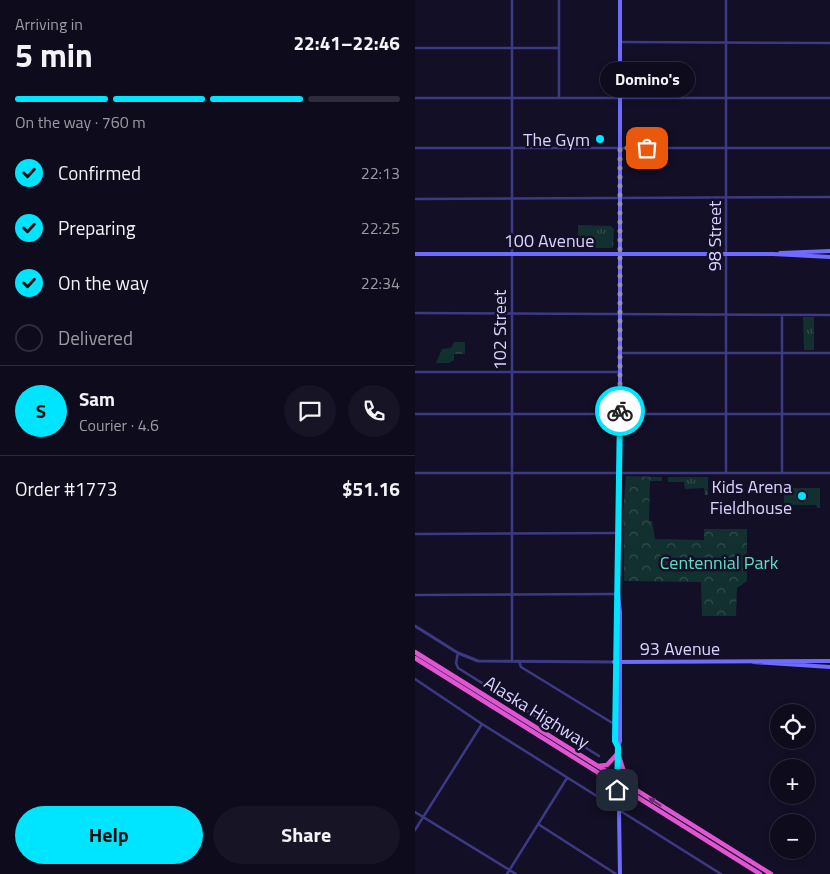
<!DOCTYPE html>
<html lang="en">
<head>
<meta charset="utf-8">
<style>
  body { margin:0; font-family:"Titillium Web",sans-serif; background:#171425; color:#f1f3f6; height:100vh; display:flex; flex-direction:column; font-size:19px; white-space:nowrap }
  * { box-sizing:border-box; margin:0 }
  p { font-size:16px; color:#9b9ba3 }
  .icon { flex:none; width:28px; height:28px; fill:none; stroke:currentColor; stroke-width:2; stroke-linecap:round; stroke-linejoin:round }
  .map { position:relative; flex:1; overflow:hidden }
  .side { display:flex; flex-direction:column; background:#0e0b1c; width:415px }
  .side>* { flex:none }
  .tools { position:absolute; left:355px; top:704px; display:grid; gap:10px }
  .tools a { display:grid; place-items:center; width:45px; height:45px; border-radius:50%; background:#0e0b1c; box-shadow:0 2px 8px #0003,0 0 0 1px #2e2b3b; font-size:25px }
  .pin { position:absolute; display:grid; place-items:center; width:42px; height:42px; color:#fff; margin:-21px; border-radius:10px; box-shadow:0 2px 8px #0006 }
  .courier { position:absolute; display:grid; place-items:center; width:50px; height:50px; margin:-25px; border:4px solid #00e5ff; border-radius:50%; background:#fff; color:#222; box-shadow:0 1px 6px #0007 }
  .bubble { position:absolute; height:35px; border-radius:18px; background:#0e0b1c; box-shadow:0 2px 8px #0003,0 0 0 1px #2e2b3b; font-size:16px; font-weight:700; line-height:35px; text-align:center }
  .headline em { font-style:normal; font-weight:700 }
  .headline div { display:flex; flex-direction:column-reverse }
  .headline { display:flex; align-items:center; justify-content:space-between; height:85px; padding:0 15px }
  h1 { font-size:32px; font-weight:700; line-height:38px }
  .bar { display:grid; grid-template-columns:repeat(4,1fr); gap:8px 5px; align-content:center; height:60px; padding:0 15px }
  .bar i { height:6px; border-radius:4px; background:#2e2b3b }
  .bar .active { background:#00e5ff }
  .bar p { grid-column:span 4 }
  .line { display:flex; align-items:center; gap:12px; padding:0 15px; border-top:1px solid #2e2b3b }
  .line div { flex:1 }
  .round { display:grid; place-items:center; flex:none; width:52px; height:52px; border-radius:26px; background:#171425 }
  ol { padding:0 15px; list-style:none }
  li { display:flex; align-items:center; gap:15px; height:55px }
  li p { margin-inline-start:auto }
  li .icon { padding:5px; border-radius:50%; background:#00e5ff; color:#111; stroke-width:4 }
  li:last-child { color:#9b9ba3 }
  li i { width:28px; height:28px; border:2px solid #2e2b3b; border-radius:50% }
  .primary-button { display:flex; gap:10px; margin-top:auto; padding:10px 15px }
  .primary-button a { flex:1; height:58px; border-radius:30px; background:#00e5ff; color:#111; font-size:20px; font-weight:700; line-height:58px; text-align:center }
  .primary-button a+a { background:#171425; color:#f1f3f6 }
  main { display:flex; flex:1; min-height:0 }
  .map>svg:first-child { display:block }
  .grass { fill:url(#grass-tufts) }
  .park { fill:url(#park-crowns) }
  .garden { fill:#12302f }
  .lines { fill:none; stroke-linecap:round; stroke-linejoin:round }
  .minor { stroke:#3d3a85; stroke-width:2.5 }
  .tertiary { stroke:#3d3a85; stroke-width:3 }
  .secondary { stroke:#6f6bff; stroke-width:4 }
  .trunk { stroke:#e055d1; stroke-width:4.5 }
  .oneway { fill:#6f2e73 }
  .done { stroke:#948fb3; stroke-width:5; stroke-dasharray:0 9 }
  .route { stroke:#00e5ff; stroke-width:6 }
  .poi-dot { fill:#00e5ff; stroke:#130f26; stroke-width:2 }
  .labels { text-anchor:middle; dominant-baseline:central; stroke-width:5; stroke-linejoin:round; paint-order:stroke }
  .poi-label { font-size:18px; fill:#d9d4ff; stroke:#130f26; text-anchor:end }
  .street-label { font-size:18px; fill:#d9d4ff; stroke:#130f26 }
  .park-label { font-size:18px; fill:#5fe0c0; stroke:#130f26 }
</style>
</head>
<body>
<main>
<section class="side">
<div class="headline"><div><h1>5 min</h1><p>Arriving in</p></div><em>22:41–22:46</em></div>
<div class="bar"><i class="active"></i><i class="active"></i><i class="active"></i><i></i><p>On the way · 760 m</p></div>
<ol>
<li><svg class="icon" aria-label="check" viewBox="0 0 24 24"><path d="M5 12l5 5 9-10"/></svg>Confirmed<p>22:13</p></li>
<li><svg class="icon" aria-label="check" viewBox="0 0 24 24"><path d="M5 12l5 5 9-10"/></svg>Preparing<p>22:25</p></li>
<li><svg class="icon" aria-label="check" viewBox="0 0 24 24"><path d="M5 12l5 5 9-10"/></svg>On the way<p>22:34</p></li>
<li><i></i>Delivered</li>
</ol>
<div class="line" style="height:90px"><b class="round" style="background:#00e5ff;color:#111">S</b><div><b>Sam</b><p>Courier · 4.6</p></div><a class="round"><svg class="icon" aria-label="chat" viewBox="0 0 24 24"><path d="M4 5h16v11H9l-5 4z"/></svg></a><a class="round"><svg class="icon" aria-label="phone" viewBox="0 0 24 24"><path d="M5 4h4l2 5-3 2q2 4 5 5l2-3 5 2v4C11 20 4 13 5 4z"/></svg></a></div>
<div class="line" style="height:65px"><div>Order #1773</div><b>$51.16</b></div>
<div class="primary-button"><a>Help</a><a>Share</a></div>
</section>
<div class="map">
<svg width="415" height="874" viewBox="0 0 415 874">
  <defs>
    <pattern id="grass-tufts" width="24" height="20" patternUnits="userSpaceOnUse" patternTransform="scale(1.25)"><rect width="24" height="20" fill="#12302f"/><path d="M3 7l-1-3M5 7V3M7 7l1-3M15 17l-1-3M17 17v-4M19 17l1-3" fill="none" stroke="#344d4e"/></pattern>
    <pattern id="park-crowns" width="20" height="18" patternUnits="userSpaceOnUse" patternTransform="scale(1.25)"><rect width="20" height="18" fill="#12302f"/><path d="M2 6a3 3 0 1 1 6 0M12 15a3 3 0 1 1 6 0" fill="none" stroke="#344d4e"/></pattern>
  </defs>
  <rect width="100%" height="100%" fill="#130f26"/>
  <path class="grass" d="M163,225L196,226L199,229L198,248H168V238H163Z
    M388,317H399V350H389Z
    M253,477H293V495H290L289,488L270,489L269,482H253Z"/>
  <path class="park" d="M39,342H50V354H39V360L34,363H21L27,349L36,348Z
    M211,476L247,477V481H235L234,521H237L240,539L289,540V529H332V581L322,588L321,616H287L286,582L209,581L208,511Z"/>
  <path class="garden" d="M369,488H405V508H402L401,505H369Z"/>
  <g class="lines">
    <path class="minor" d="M205,42L415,43
      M0,48H144
      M0,98H415
      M144,98V0
      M0,148H415
      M0,199L415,197
      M0,313L415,315
      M367,315V473
      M205,353H415
      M0,372H205
      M0,414H415
      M0,473H415
      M311,473V0
      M0,534L202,533
      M0,595L203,594
      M43,653L41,663L43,668L184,756
      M97,661V0
      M104,661L106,667L199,724
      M0,679L67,724L306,874
      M0,812L101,874
      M123,824L201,874
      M0,830L67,724
      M92,874L152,778"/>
    <path class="tertiary" d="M0,626L43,653L63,661L199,662"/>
    <path class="secondary" d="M365,253L415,251
      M0,254H358L415,257
      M202,601L200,741L203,747
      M199,662L415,661
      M338,662L415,667
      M201,699L205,713
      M205,874L203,747L205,741V612C199,566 205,519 205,473V0"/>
    <path class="trunk" d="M0,652L356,874
      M0,658L345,874
      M183,766L192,765L203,753L208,769L219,786
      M184,775L202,805L212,799L222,798"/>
  </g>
  <defs><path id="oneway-solid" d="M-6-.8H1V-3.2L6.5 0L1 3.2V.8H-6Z" transform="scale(1.25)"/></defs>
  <use class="oneway" href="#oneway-solid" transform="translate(240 802) rotate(-147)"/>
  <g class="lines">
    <path class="done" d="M205,411V148H232"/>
    <path class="route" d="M202,790L203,747L200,741L205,411"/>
  </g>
  <g class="poi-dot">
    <circle cx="185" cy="139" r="5"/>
    <circle cx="387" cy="496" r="5"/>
  </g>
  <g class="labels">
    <g class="poi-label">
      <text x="175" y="139">The Gym</text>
      <text x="377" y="486">Kids Arena<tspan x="377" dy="21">Fieldhouse</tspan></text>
    </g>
    <g class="street-label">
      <text transform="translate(299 236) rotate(-90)">98 Street</text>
      <text x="134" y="240">100 Avenue</text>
      <text transform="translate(84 330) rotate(-90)">102 Street</text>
      <text x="265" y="648">93 Avenue</text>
      <text transform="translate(122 712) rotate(32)">Alaska Highway</text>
    </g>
    <g class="park-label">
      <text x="304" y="562">Centennial Park</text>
    </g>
  </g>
</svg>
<div class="tools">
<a><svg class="icon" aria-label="locate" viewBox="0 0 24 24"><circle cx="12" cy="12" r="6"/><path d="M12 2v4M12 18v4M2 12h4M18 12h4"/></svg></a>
<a>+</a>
<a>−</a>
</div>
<div class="pin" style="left:232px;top:148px;background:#ea580c"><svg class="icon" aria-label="bag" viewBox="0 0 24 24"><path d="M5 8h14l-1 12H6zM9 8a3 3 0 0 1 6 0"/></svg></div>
<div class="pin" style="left:202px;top:790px;background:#1f2937"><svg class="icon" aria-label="home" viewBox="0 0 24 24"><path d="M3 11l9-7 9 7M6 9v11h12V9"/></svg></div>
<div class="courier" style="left:205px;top:411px"><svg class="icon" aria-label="bike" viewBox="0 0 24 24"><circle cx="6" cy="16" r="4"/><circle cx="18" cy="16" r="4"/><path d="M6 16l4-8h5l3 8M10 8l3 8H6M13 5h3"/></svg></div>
<div class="bubble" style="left:185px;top:62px;width:95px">Domino's</div>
</div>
</main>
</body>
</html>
